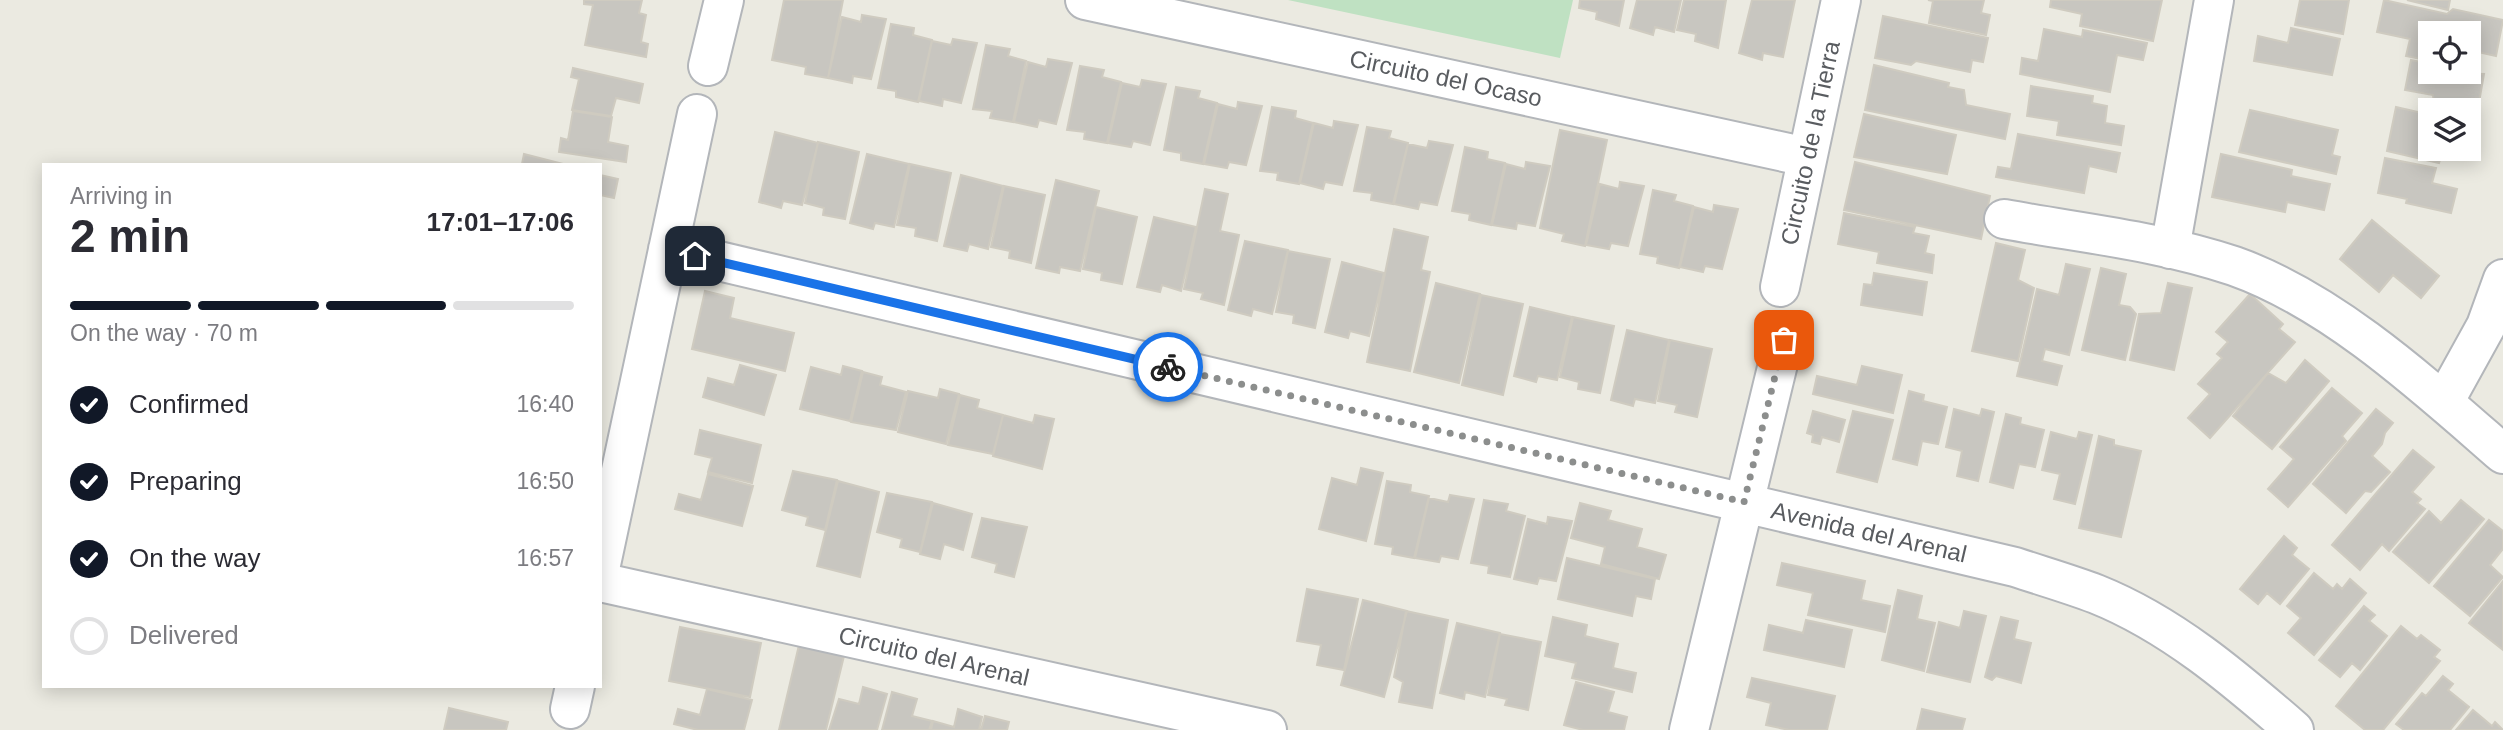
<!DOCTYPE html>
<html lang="en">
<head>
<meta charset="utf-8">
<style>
  body { margin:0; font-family:Arial,sans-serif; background:#f2f2f3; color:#2b2b33; height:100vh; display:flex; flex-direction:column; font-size:26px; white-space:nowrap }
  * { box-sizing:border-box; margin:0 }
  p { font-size:23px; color:#7c7c81 }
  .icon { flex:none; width:38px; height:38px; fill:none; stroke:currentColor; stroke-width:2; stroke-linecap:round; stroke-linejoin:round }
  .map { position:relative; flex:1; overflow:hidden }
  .details { position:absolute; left:42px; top:163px; width:560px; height:525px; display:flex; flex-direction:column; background:#fff; border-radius:0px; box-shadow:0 4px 18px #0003 }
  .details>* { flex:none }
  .fabs { position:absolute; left:2418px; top:21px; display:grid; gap:14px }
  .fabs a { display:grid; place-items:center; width:63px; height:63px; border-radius:0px; background:#fff; box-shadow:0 4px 18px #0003; font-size:35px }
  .pin { position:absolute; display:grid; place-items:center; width:60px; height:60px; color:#fff; margin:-30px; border-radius:14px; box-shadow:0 4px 10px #0006 }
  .courier { position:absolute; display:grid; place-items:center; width:70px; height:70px; margin:-35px; border:5px solid #1a73e8; border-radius:50%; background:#fff; color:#222; box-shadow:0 2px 9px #0007 }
  .headline em { font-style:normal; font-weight:700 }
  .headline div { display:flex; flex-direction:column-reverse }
  .headline { display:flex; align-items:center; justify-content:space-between; height:119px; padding:0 28px }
  h1 { font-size:46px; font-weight:700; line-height:52px }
  .bar { display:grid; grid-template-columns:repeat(4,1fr); gap:10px 7px; align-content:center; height:84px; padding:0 28px }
  .bar i { height:9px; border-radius:5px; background:#e1e1e2 }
  .bar .active { background:#111827 }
  .bar p { grid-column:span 4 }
  ol { padding:0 28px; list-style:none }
  li { display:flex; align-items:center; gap:21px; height:77px }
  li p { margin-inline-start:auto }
  li .icon { padding:7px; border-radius:50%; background:#111827; color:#fff; stroke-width:4 }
  li:last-child { color:#7c7c81 }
  li i { width:38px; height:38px; border:4px solid #e1e1e2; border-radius:50% }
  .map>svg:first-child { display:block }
  .green { fill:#bfe1c2 }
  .building { fill:#c8c6c0; stroke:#cfcbc0; stroke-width:2 }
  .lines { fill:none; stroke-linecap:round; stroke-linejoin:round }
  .minor-casing { stroke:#b3b6ba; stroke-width:42 }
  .minor { stroke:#fff; stroke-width:38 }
  .done { stroke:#8c8e8d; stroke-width:7; stroke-dasharray:0 12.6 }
  .route { stroke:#1a73e8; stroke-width:9 }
  .labels { text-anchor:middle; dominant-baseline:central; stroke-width:7; stroke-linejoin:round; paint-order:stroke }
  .street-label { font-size:24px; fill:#595c60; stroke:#fff }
</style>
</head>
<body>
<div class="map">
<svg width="2503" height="730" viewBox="0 0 2503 730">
  <rect width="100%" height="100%" fill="#ebeae1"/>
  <path class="green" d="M1288,0H1573L1560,58Z"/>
  <path class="building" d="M584,0H642L639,13L646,15L641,42L648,44L646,57L585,45L593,5L584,4Z
    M784,0H843L828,78L805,74L806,67L772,60Z
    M1580,0H1624L1619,26L1596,19L1597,12L1579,8Z
    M1637,0H1681L1674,32L1655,27L1653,35L1630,28Z
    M1684,0H1726L1718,48L1695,41L1696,34L1677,30Z
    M1752,0H1795L1783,57L1763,53L1762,60L1739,53Z
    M1928,0H1984L1981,13L1990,15L1986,35L1929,23L1933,1Z
    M2051,0H2162L2153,41L2080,26L2082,14L2050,7Z
    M2300,0H2349L2343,34L2295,25Z
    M2384,0L2447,14L2453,9L2503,20L2496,56L2469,50V33H2431V61L2406,56L2410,39L2377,32Z
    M2407,0H2450L2448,10Z
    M862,15L886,19L871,79L853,76L852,83L828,78L842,17L861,22Z
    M1883,16L1988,38L1983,62L1972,60L1970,72L1916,61L1911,65L1875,58Z
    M891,24L914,28L913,35L932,40L918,102L896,97V91L878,88Z
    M2291,28L2340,39L2332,75L2254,61L2258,36L2288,43Z
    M2044,29L2082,37L2083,30L2147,43L2143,60L2117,55L2110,92L2020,74L2022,58L2038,61Z
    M953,39L977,43L961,103L943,99L942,106L919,101L932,41L951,45Z
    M986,45L1010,49L1008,56L1026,61L1013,122L990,118L992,111L973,109Z
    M1048,59L1072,63L1056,124L1039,120L1037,127L1014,122L1028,62L1046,67Z
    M2411,60L2431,64V72L2484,74L2477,114L2454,110L2453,102L2434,104L2433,95L2405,90Z
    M1874,65L1949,83L1948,87L1964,90L1966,105L2010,114L2005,139L1865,110Z
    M1080,66L1104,70L1102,77L1121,82L1107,143L1084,139L1085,132L1067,130Z
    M573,68L643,84L639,103L616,98L611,116L572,110L579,79L571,77Z
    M1142,80L1166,84L1150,145L1133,141L1131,147L1108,143L1122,83L1140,87Z
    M2031,86L2093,96L2092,103L2107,106L2105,123L2124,126L2121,145L2057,135L2059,121L2027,116Z
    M1176,87L1200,91L1198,98L1217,103L1203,164L1181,160V153L1164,150Z
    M1238,102L1262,106L1246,165L1229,162L1227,168L1204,164L1218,104L1237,109Z
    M1272,107L1296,111L1295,118L1313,123L1299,184L1277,180L1278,173L1260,171Z
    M2396,107L2431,115V149H2443L2439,163L2387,151Z
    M2250,110L2338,130L2332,155L2340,157L2336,174L2239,152Z
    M573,111L612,117L608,142L628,146L626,162L559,152L561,138L568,140Z
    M1864,114L1956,135L1947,174L1854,157Z
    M1334,121L1358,125L1342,185L1325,182L1323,189L1300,183L1314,123L1333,128Z
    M1367,127L1391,131L1389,138L1408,143L1393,204L1371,200L1372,193L1354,191Z
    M1560,130L1607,140L1585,246L1562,241L1564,234L1540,228Z
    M775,132L818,143L802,205L783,201L781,208L759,202Z
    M2018,134L2120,153L2116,172L2089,166L2084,193L1996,177L1998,167L2011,169Z
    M1429,141L1453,145L1437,205L1420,202L1418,209L1394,204L1408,144L1427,148Z
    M818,142L859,152L845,219L823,215L824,208L805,203Z
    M1465,147L1488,152L1487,159L1505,163L1491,225L1469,220L1470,214L1452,211Z
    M524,154L563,164H522Z
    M867,154L909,164L894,227L875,223L873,229L850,223Z
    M2221,154L2292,170L2291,176L2330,184L2324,210L2287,202L2285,212L2212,197Z
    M2385,158L2436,168L2432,183L2457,189L2451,213L2406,203L2407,199L2378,193Z
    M1526,162L1550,166L1535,226L1517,223L1516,229L1492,225L1506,164L1525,169Z
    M1855,162L1990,196L1981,239L1844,210Z
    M910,164L951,173L937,241L915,236L916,228L897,225Z
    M600,175L618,179L614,198L600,195Z
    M961,175L1003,186L988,249L969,244L967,251L944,246Z
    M1056,180L1099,191L1080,271L1060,267L1059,273L1036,268Z
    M1620,182L1644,186L1628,246L1611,243L1609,249L1586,245L1600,184L1619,189Z
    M1004,186L1045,195L1031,263L1009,258L1010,251L991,247Z
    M1205,189L1228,194L1220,231L1239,235L1224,305L1201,299L1203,293L1184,289Z
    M1653,190L1676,195L1674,201L1693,206L1679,268L1657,263L1658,257L1640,254Z
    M1714,205L1738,209L1722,269L1705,266L1703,272L1680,267L1694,207L1713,212Z
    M1096,207L1137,217L1122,284L1101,280L1102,273L1083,269Z
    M1844,213L1915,227L1913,233L1929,236L1925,253L1934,255L1932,273L1877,263L1879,252L1838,244Z
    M1154,217L1196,227L1181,291L1162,285L1160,292L1137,287Z
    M2372,220L2439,276L2421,298L2393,275L2379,292L2340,259Z
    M1394,229L1428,237L1421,270L1430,272L1410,371L1367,362Z
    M1245,241L1288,250L1272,314L1253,309L1251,316L1228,310Z
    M1996,243L2025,250L2018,280L2034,288L2018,361L1972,351Z
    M1288,251L1330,259L1315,328L1293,323L1294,315L1276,312Z
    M1342,262L1384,273L1369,336L1350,331L1348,338L1325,332Z
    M2066,264L2090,269L2069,355L2045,349L2042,361L2062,366L2057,385L2017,376L2037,289L2059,295Z
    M2101,268L2126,274L2119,305L2130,307L2136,314L2125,360L2082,350Z
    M1874,273L1927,282L1922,315L1861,305L1864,284L1872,285Z
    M1436,283L1480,294L1459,383L1414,372Z
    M2168,283L2192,288L2174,370L2130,360L2139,314L2161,313Z
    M705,291L734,298L730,318L794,333L785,371L692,349Z
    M2250,294L2283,324L2279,329L2295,342L2210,438L2188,418L2210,394L2198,384L2222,358L2217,354L2228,342L2216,332Z
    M1481,295L1523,304L1503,395L1462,385Z
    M1530,307L1572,317L1557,380L1538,376L1536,382L1514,376Z
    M1573,317L1614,326L1600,393L1578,389L1579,382L1560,377Z
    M1627,330L1669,340L1655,403L1635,399L1633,406L1611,400Z
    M1670,340L1712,349L1697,417L1675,412L1677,405L1658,401Z
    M2305,360L2329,381L2272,449L2233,416L2268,373L2286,383Z
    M740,365L776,375L764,415L703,397L708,378L734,385Z
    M843,366L862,371L850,421L800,409L811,367L841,375Z
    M1862,366L1902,375L1893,413L1813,394L1817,376L1857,385Z
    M863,372L882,377L880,385L906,392L896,430L851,422Z
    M2332,388L2362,413L2342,436L2346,441L2288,507L2268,489L2294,459L2280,447Z
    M940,389L959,394L946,444L898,432L908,391L938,398Z
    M1909,391L1924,395L1923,401L1947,407L1938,444L1922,441L1917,465L1893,459Z
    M960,395L979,400L977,408L1003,415L993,454L948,445Z
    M1954,409L1980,416L1982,409L1994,412L1978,481L1957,476L1962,451L1946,447Z
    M2376,409L2393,423L2385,433L2382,444L2372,456L2390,472L2371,492L2365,491L2346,513L2313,484Z
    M1813,411L1845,420L1839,442L1822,437L1820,444L1812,442L1813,435L1807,433Z
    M1853,411L1893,420L1877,482L1837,472Z
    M2006,414L2021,418L2020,424L2044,430L2035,467L2019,464L2013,488L1990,482Z
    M1003,415L1033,423L1035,415L1054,419L1042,469L993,456Z
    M700,430L761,445L752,483L708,472L712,458L695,454Z
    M2051,432L2077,439L2079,432L2092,435L2075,504L2054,499L2060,474L2042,470Z
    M2099,436L2114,440V445L2141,451L2121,537L2079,528Z
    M2413,450L2434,467L2412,492L2421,499L2417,503L2425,509L2389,551L2382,544L2360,570L2332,545Z
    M1361,468L1383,473L1366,541L1319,529L1332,478L1357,485Z
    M793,471L837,480L825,530L806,525L808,517L782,510Z
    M708,474L753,486L742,526L675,509L679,494L701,500Z
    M838,481L879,492L860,577L817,566Z
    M1387,481L1411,485L1410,492L1429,496L1414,558L1392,554L1393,547L1375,544Z
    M887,493L932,502L920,552L900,547L902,539L877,532Z
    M1450,495L1474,499L1458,559L1441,556L1439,562L1415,558L1429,498L1448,502Z
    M1484,500L1508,504L1506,511L1525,516L1510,577L1488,573L1489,566L1471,563Z
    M2461,500L2484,519L2429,583L2393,552L2429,511L2441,523Z
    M933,503L972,514L963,550L944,544L940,559L920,554Z
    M1580,503L1611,511L1608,520L1642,529L1637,547L1666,555L1659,579L1601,564L1605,547L1571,538Z
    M1548,517L1572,521L1556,581L1539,578L1537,584L1514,579L1528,519L1547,524Z
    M982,518L1027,527L1014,577L995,572L997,564L972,557Z
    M2489,520L2503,531V549L2490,565L2503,577L2470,616L2434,586Z
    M2284,536L2297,548L2292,555L2309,569L2280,604L2267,593L2258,604L2240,589Z
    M1567,558L1655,579L1651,599L1636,596L1632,616L1558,599Z
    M1782,563L1865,581L1861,600L1890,606L1885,632L1808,615L1813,593L1777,585Z
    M2314,573L2333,589L2337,584L2342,589L2350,579L2366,593L2314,655L2288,633L2301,618L2287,606Z
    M2503,581V650L2469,623Z
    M1307,589L1358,599L1344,670L1317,665L1321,645L1297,641Z
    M1898,590L1922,596L1917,619L1935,623L1924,671L1882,660Z
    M1363,600L1407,611L1384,697L1341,685Z
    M2364,606L2375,615L2369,621L2387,636L2360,670L2352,663L2340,677L2319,660Z
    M1406,611L1448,620L1432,708L1399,702L1403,682L1394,677Z
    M1964,611L1986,616L1970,682L1927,672L1939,622L1960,628Z
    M1553,617L1587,625L1585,636L1618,644L1613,668L1636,673L1632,692L1572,678L1576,663L1545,656Z
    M2001,617L2018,621L2014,639L2031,643L2021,683L1996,676L1992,680L1985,677Z
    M1806,620L1852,630L1844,667L1764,650L1769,625L1803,633Z
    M1457,623L1500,633L1485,697L1465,692L1464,699L1440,693Z
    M2401,626L2417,639L2421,635L2440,650L2434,657L2440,661L2383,730H2365L2336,706Z
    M680,627L761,643L750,697L669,681Z
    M1500,634L1541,642L1528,710L1505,705L1507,699L1488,695Z
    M799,645L844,656L826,730H779Z
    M2443,676L2453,684L2448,690L2469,707L2450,730H2404L2396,724L2422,693L2426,696Z
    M1752,678L1835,696L1827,730H1789L1766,725L1771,703L1747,697Z
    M1576,682L1614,692L1608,712L1627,717L1624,730H1583L1564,725Z
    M863,687L887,694L877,730H829L839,699L859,704Z
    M707,689L752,700L744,730H698L674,724L678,709L700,715Z
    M892,692L917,699L912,716L932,721L929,730H882Z
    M449,708L508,722L506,730H444Z
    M958,709L982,717L979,730H931L933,721L954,727Z
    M1922,709L1965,719L1962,730H1917Z
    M2473,710L2492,726L2495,722L2503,730H2456Z
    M985,716L1009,722L1007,730H981Z"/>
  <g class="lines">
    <defs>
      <path id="minor" d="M1085,0L1807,157
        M708,66L724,0
        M2004,219C2080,233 2160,241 2234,266C2333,301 2425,386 2503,454
        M668,249L2015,567C2042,576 2070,584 2096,594C2171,624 2234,678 2294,730
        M2170,249L2214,0
        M1780,287L1841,0
        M2444,402L2486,326L2503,279
        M600,569L697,114
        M600,582L1267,730
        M570,709L575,686
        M1689,730L1784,339"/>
    </defs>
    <use href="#minor" class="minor-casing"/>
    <use href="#minor" class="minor"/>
  </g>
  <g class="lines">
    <path class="done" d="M1168,367L1744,502L1784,340"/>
    <path class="route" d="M695,256L1168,367"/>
  </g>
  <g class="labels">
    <g class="street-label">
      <text transform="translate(1446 78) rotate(12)">Circuito del Ocaso</text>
      <text transform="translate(1810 143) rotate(-78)">Circuito de la Tierra</text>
      <text transform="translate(1869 532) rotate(13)">Avenida del Arenal</text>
      <text transform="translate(934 656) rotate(13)">Circuito del Arenal</text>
    </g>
  </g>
</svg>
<div class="fabs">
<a><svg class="icon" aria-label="locate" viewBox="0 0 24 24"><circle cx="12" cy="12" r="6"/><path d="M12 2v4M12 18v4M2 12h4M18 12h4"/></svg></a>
<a><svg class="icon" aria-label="layers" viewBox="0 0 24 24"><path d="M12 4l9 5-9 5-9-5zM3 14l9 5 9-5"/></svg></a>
</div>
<div class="pin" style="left:1784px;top:340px;background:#ea580c"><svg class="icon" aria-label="bag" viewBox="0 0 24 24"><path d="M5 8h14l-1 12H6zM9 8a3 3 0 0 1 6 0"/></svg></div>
<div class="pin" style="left:695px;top:256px;background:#1f2937"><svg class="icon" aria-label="home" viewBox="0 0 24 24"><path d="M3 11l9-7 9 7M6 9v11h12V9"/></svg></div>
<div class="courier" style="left:1168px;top:367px"><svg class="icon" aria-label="bike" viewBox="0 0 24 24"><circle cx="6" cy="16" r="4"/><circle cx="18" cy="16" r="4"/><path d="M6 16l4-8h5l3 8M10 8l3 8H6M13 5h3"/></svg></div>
<section class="details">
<div class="headline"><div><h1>2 min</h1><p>Arriving in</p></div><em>17:01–17:06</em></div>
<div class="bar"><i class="active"></i><i class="active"></i><i class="active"></i><i></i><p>On the way · 70 m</p></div>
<ol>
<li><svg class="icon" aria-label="check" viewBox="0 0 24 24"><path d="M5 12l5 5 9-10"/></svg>Confirmed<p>16:40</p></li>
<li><svg class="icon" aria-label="check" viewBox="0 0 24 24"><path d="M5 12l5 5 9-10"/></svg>Preparing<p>16:50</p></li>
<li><svg class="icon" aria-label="check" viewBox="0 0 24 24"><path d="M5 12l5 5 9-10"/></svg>On the way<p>16:57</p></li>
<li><i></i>Delivered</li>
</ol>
</section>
</div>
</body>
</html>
